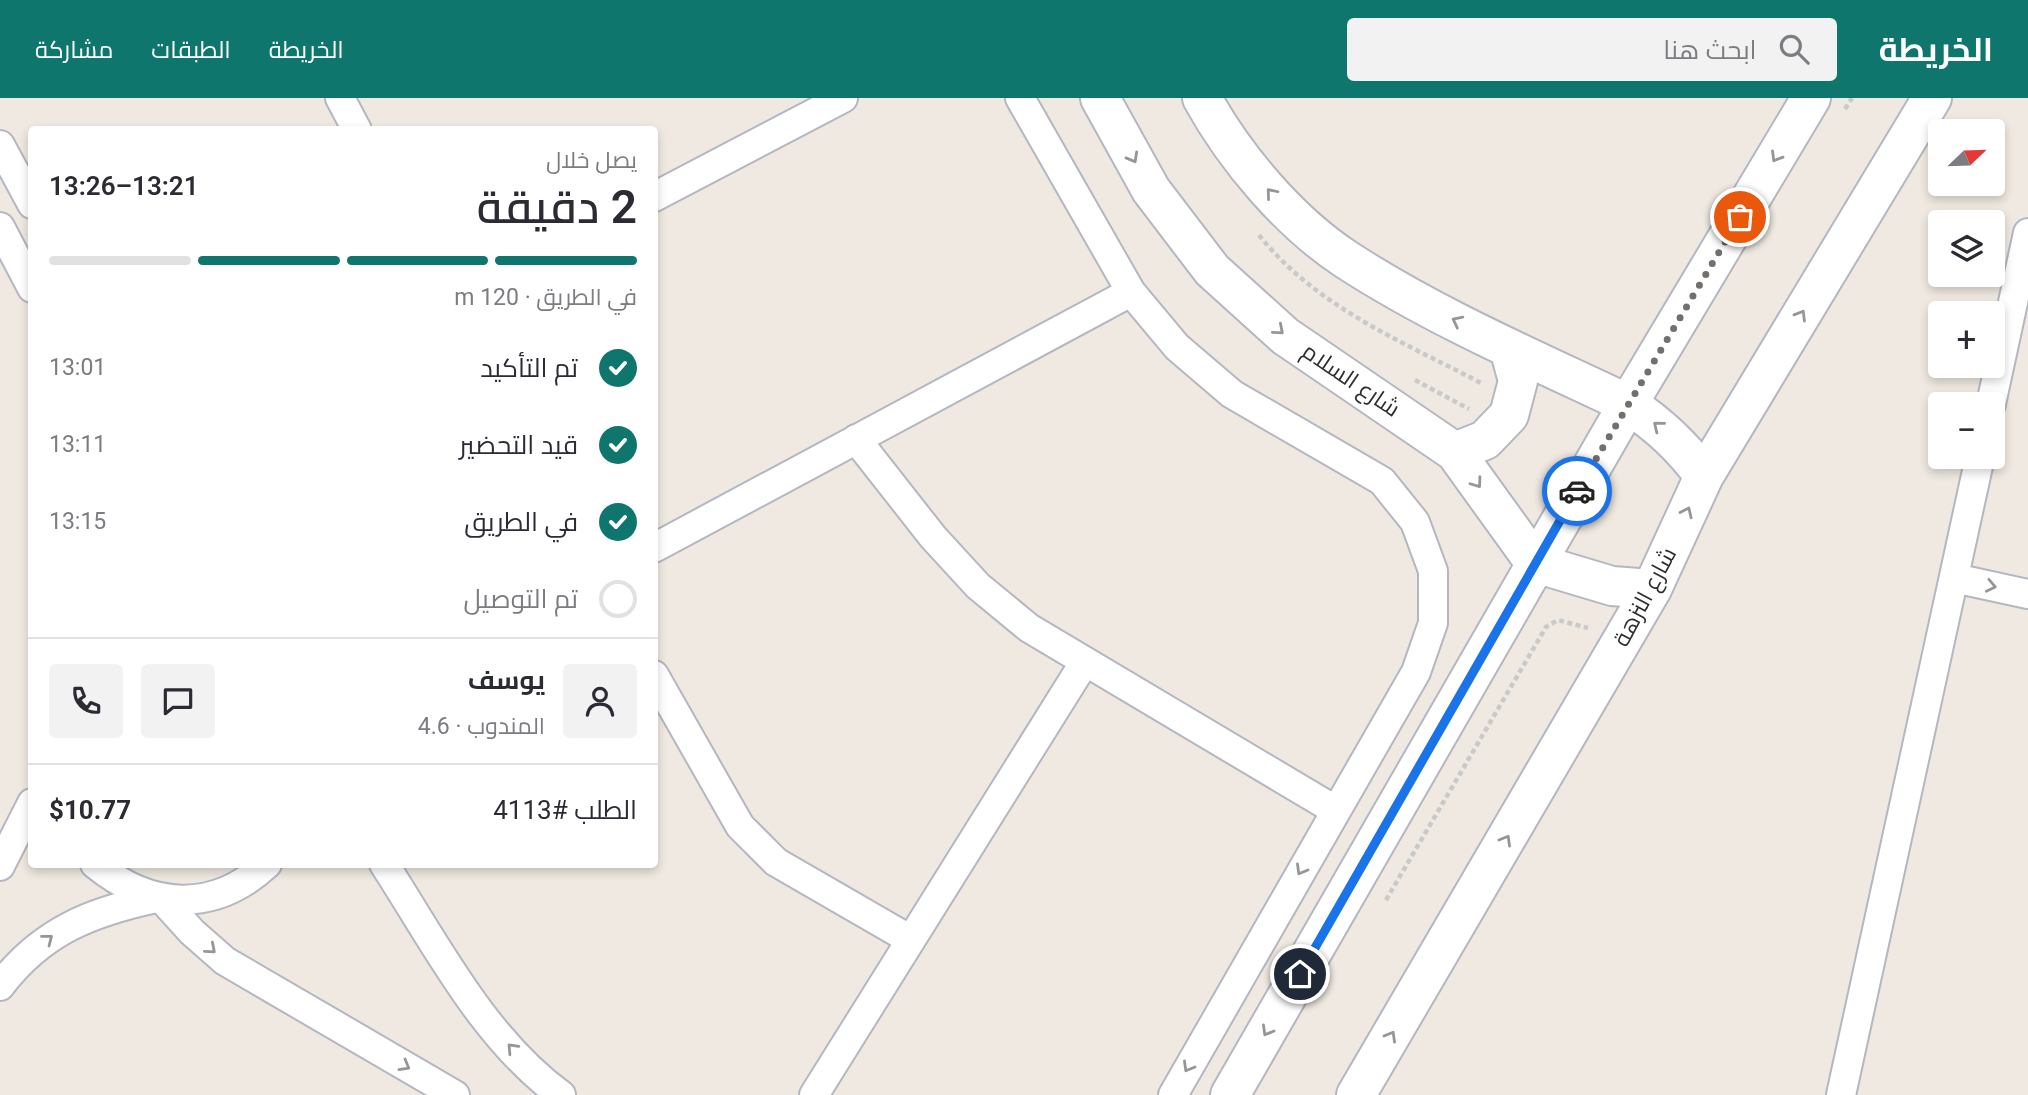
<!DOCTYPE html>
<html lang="ar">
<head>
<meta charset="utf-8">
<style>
  body { margin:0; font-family:Roboto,Cairo,sans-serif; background:#f2f2f3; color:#2b2b33; direction:rtl; height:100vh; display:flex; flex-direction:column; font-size:26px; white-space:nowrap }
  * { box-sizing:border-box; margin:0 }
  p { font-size:23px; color:#7c7c81 }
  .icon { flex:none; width:38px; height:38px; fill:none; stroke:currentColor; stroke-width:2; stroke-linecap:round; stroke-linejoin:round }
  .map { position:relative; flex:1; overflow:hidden; direction:ltr }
  .side { position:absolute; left:28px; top:28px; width:630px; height:742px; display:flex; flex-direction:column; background:#fff; border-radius:7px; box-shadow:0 4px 10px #0003; direction:rtl }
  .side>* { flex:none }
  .needle { width:46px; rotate:67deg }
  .tools { position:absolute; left:1928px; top:21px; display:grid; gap:14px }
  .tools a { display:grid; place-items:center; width:77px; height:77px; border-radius:7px; background:#fff; box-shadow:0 4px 10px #0003; font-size:35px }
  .pin { position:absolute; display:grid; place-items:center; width:60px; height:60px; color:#fff; margin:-30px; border:4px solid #fff; border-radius:50%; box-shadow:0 2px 7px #0007 }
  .courier { position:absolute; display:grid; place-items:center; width:70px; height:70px; margin:-35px; border:5px solid #1a73e8; border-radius:50%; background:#fff; color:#222; box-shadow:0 2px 9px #0007 }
  .headline em { font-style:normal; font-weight:600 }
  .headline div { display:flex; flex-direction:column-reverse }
  .headline { display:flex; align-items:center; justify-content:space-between; height:119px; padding:0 21px }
  h1 { font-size:46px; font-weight:600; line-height:52px }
  .bar { display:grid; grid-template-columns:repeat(4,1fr); gap:10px 7px; align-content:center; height:84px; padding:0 21px }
  .bar i { height:9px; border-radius:5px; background:#e1e1e2 }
  .bar .selected { background:#0f766e }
  .bar p { grid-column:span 4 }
  .line { display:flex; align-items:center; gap:18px; padding:0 21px; border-top:2px solid #e1e1e2 }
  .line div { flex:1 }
  .round { display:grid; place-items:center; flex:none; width:74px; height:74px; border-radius:7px; background:#f2f2f3 }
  ol { padding:0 21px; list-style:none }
  li { display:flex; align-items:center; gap:21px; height:77px }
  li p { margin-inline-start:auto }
  li .icon { padding:7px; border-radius:50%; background:#0f766e; color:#fff; stroke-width:4 }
  li:last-child { color:#7c7c81 }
  li i { width:38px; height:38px; border:4px solid #e1e1e2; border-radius:50% }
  header { display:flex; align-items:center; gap:42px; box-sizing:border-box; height:98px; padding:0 35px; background:#0f766e; color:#fff }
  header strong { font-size:33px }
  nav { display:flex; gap:38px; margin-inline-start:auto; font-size:24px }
  .search { width:490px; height:63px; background:#f2f2f3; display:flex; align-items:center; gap:18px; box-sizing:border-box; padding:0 24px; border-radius:7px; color:#7c7c81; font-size:26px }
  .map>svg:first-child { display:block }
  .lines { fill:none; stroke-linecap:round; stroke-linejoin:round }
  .street-casing { stroke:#b4b7c1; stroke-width:32 }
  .secondary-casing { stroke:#b4b7c1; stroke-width:42 }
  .path { stroke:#c9c9c9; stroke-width:4.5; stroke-dasharray:5 3.5; stroke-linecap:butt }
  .street { stroke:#fff; stroke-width:28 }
  .secondary { stroke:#fff; stroke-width:38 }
  .oneway { stroke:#969696 }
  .done { stroke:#726f6d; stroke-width:7; stroke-dasharray:0 12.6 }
  .route { stroke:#1a73e8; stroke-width:9 }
  .labels { text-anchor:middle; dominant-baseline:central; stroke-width:7; stroke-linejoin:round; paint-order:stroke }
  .street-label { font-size:23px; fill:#2e2e2e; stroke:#fff }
</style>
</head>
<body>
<header>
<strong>الخريطة</strong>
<div class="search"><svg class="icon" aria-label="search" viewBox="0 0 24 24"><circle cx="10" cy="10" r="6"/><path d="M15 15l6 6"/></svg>ابحث هنا</div>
<nav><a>الخريطة</a><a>الطبقات</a><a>مشاركة</a></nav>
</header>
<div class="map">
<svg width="2028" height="997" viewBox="0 0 2028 997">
  <rect width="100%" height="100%" fill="#efe9e1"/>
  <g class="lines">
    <defs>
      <path id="street" d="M340,0L357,32
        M1020,0L1131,194L1177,249L1232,296L1382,383L1415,424L1433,473V525L1416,574L1173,997
        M0,47L32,106
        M654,99L843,0
        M0,129L32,190
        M1991,306L2028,135
        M856,341L933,439L978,488L1029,530L1335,712
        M654,450L1131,194
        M1954,480L2028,496
        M654,577L740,728L776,764L911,842
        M95,766C150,811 213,816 267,766
        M384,766C436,846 483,940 561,997
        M0,768L32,705
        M163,802L192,834L225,863L455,997
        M0,888C42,833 91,814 156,800
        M814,997L1084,565
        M1841,997L1980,359"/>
      <path id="secondary" d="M1100,0L1151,92L1212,172L1285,238L1455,354L1535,465L1612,488L1652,491
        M1202,0C1235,60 1289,124 1347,162C1435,219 1533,261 1628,306C1659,327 1682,348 1704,378
        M1455,354L1485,342L1509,317L1518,283L1509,250
        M1230,997L1628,306L1811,0
        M1356,997L1652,491L1704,378L1932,0"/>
    </defs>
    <use href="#street" class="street-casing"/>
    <use href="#secondary" class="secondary-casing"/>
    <path class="path" d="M1845,11L1852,0
      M1259,137C1316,209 1403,244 1483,286
      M1415,282L1469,311
      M1386,802L1546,529L1558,522L1588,530"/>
    <use href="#street" class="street"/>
    <use href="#secondary" class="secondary"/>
  </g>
  <defs><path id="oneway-chevron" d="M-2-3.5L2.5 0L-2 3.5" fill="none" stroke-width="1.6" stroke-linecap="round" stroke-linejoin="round" transform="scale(1.75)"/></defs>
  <g class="oneway">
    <use href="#oneway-chevron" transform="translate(1776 59) rotate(121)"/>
    <use href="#oneway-chevron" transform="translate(1133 60) rotate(61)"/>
    <use href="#oneway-chevron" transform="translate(1271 95) rotate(-130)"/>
    <use href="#oneway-chevron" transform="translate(1801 217) rotate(-59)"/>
    <use href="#oneway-chevron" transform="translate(1457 223) rotate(-153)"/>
    <use href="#oneway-chevron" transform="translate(1279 232) rotate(41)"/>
    <use href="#oneway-chevron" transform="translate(1658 328) rotate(-141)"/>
    <use href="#oneway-chevron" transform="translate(1477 385) rotate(54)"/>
    <use href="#oneway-chevron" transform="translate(1687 414) rotate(-65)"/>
    <use href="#oneway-chevron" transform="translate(1991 488) rotate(12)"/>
    <use href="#oneway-chevron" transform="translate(1506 742) rotate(-60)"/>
    <use href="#oneway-chevron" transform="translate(1301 772) rotate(120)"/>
    <use href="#oneway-chevron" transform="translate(48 841) rotate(-38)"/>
    <use href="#oneway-chevron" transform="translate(211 851) rotate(41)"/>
    <use href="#oneway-chevron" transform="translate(1267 933) rotate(120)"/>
    <use href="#oneway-chevron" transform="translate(1391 938) rotate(-60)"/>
    <use href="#oneway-chevron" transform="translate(512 950) rotate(-133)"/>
    <use href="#oneway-chevron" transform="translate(405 968) rotate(30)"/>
    <use href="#oneway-chevron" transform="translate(1188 969) rotate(120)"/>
  </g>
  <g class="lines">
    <path class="done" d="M1577,393L1740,119"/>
    <path class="route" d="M1300,876L1577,393"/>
  </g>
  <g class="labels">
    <g class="street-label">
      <text transform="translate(1351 282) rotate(34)">شارع السلام</text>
      <text transform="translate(1645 499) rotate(-62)">شارع النزهة</text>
    </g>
  </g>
</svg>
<div class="tools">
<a><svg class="needle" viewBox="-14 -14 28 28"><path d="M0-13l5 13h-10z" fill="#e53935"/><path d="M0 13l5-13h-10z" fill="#7c7c81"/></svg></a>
<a><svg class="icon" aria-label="layers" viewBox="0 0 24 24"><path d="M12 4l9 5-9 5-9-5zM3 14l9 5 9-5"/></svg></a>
<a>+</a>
<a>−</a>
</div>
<div class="pin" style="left:1740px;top:119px;background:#ea580c"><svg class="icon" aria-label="bag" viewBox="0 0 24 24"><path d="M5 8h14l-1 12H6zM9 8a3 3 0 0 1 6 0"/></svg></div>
<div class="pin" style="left:1300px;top:876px;background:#1f2937"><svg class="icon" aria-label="home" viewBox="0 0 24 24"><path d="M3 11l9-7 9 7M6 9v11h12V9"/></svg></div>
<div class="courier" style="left:1577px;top:393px"><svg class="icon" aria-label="car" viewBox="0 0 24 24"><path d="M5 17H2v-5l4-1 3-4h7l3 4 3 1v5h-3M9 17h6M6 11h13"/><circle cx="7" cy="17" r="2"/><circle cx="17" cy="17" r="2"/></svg></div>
<section class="side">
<div class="headline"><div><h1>2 دقيقة</h1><p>يصل خلال</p></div><em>13:21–13:26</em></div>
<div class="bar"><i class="selected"></i><i class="selected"></i><i class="selected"></i><i></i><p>في الطريق · 120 m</p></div>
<ol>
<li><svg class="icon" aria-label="check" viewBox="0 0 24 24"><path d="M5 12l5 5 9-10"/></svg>تم التأكيد<p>13:01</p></li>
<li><svg class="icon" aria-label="check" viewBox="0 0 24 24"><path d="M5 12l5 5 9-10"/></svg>قيد التحضير<p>13:11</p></li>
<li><svg class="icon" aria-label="check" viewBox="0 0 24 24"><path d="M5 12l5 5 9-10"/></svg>في الطريق<p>13:15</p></li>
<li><i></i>تم التوصيل</li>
</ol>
<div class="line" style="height:126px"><a class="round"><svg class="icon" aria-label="person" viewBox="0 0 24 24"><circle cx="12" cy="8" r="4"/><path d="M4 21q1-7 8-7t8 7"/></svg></a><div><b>يوسف</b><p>المندوب · 4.6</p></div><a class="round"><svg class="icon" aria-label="chat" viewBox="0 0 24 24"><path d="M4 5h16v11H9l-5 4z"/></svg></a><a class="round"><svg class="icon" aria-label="phone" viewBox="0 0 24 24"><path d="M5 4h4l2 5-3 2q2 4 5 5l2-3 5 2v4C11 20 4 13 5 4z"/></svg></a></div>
<div class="line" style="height:91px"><div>الطلب #4113</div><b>$10.77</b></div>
</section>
</div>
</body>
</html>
